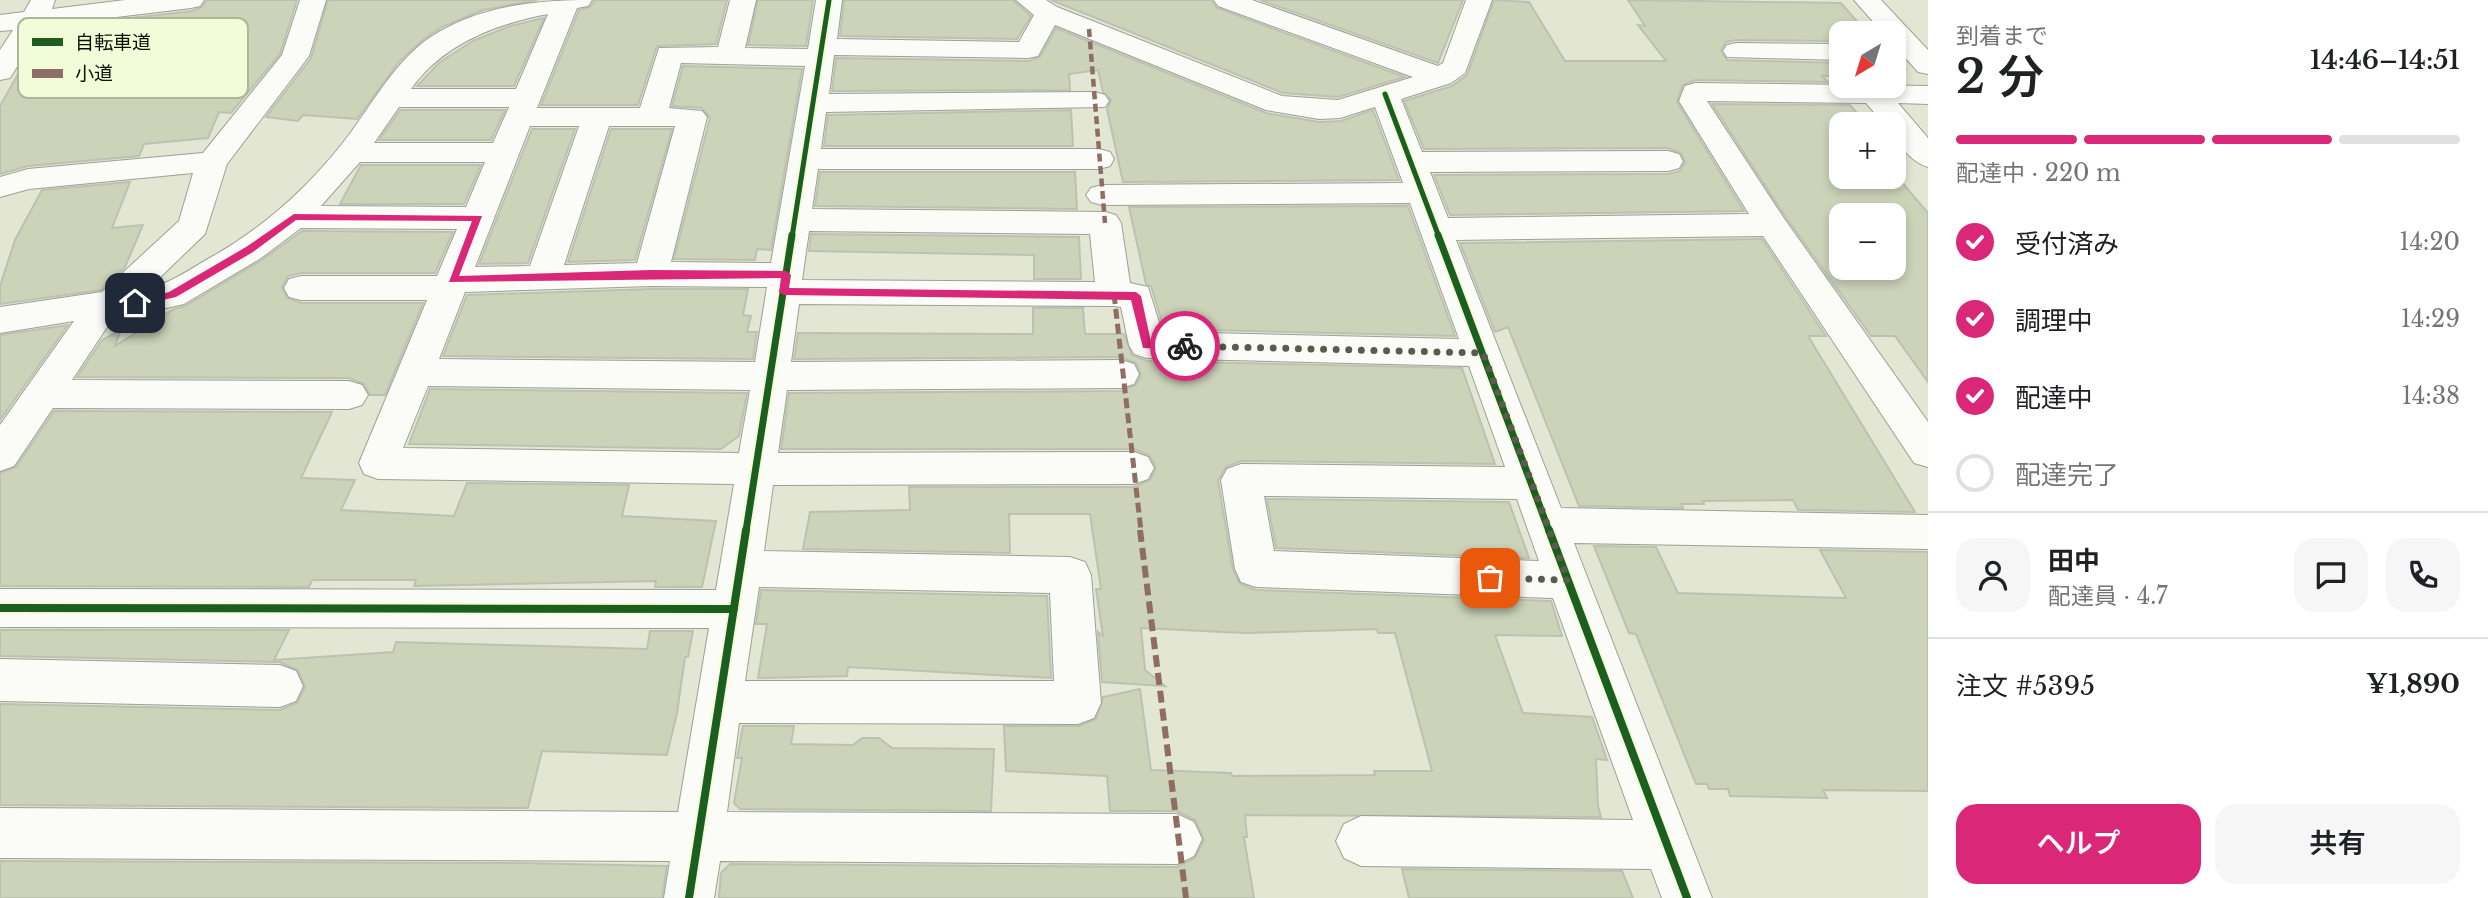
<!DOCTYPE html>
<html lang="ja">
<head>
<meta charset="utf-8">
<style>
  body { margin:0; font-family:"Libre Baskerville","Noto Sans JP",serif; background:#f6f6f6; color:#202124; height:100vh; display:flex; flex-direction:column; font-size:26px; white-space:nowrap }
  * { box-sizing:border-box; margin:0 }
  p { font-size:23px; color:#757577 }
  .icon { flex:none; width:38px; height:38px; fill:none; stroke:currentColor; stroke-width:2; stroke-linecap:round; stroke-linejoin:round }
  .map { position:relative; flex:1; overflow:hidden }
  .details { display:flex; flex-direction:column; background:#fff; width:560px }
  .details>* { flex:none }
  .needle { width:46px; rotate:218deg }
  .fabs { position:absolute; left:1829px; top:21px; display:grid; gap:14px }
  .fabs a { display:grid; place-items:center; width:77px; height:77px; border-radius:14px; background:#fff; box-shadow:0 4px 10px #0003; font-size:35px }
  .pin { position:absolute; display:grid; place-items:center; width:60px; height:60px; color:#fff; margin:-30px; border-radius:14px; box-shadow:0 4px 10px #0006 }
  .courier { position:absolute; display:grid; place-items:center; width:70px; height:70px; margin:-35px; border:5px solid #db2777; border-radius:50%; background:#fff; color:#222; box-shadow:0 2px 9px #0007 }
  .summary em { font-style:normal; font-weight:600 }
  .summary div { display:flex; flex-direction:column-reverse }
  .summary { display:flex; align-items:center; justify-content:space-between; height:119px; padding:0 28px }
  h1 { font-size:46px; font-weight:600; line-height:52px }
  .bar { display:grid; grid-template-columns:repeat(4,1fr); gap:10px 7px; align-content:center; height:84px; padding:0 28px }
  .bar i { height:9px; border-radius:5px; background:#e0e0e0 }
  .bar .current { background:#db2777 }
  .bar p { grid-column:span 4 }
  .line { display:flex; align-items:center; gap:18px; padding:0 28px; border-top:2px solid #e0e0e0 }
  .line div { flex:1 }
  .round { display:grid; place-items:center; flex:none; width:74px; height:74px; border-radius:21px; background:#f6f6f6 }
  ol { padding:0 28px; list-style:none }
  li { display:flex; align-items:center; gap:21px; height:77px }
  li p { margin-inline-start:auto }
  li .icon { padding:7px; border-radius:50%; background:#db2777; color:#fff; stroke-width:4 }
  li:last-child { color:#757577 }
  li i { width:38px; height:38px; border:4px solid #e0e0e0; border-radius:50% }
  .primary-button { display:flex; gap:14px; margin-top:auto; padding:14px 28px }
  .primary-button a { flex:1; height:80px; border-radius:21px; background:#db2777; color:#fff; font-size:28px; font-weight:600; line-height:80px; text-align:center }
  .primary-button a+a { background:#f6f6f6; color:#202124 }
  main { display:flex; flex:1; min-height:0 }
  .map>svg:first-child { display:block }
  .building { fill:#cdd3b9; stroke:#bdc1b2; stroke-width:2; fill-rule:evenodd }
  .lines { fill:none; stroke-linecap:round; stroke-linejoin:round }
  .minor-casing { stroke:#9ea193; stroke-width:2 }
  .minor { fill:#fbfbf8; fill-rule:evenodd }
  .quiet-far2 { stroke:#8d6e63; stroke-width:4.5; stroke-dasharray:8 4.5; stroke-linecap:butt }
  .quiet-far1 { stroke:#8d6e63; stroke-width:5; stroke-dasharray:10 5; stroke-linecap:butt }
  .quiet { stroke:#8d6e63; stroke-width:6; stroke-dasharray:12 6; stroke-linecap:butt }
  .cycleway-far2-casing { stroke:#f3fcd8; stroke-width:9 }
  .cycleway-far1-casing { stroke:#f3fcd8; stroke-width:11 }
  .cycleway-casing { stroke:#f3fcd8; stroke-width:12 }
  .cycleway-far2 { stroke:#1b5e20; stroke-width:5 }
  .cycleway-far1 { stroke:#1b5e20; stroke-width:7 }
  .cycleway { stroke:#1b5e20; stroke-width:8 }
  .route { fill:#db2777 }
  .done { stroke:#585b4d; stroke-width:7; stroke-dasharray:0 12.6 }
  .key { fill:#f3fcd8; stroke:#aeb599; stroke-width:2 }
  .key-label { font-size:19px; fill:#0d1005 }
</style>
</head>
<body>
<main>
<div class="map">
<svg width="1928" height="898" viewBox="0 0 1928 898">
  <rect width="100%" height="100%" fill="#e2e6d3"/>
  <path class="building" d="M207,0H297L280,54L231,113L219,112L208,138L144,144L139,156L28,166L0,174V106L44,28L192,11L202,7Z
    M328,0H537L483,10L442,27L424,39L399,62L357,119L303,115L298,121L266,117L311,58Z
    M595,0H727L716,44L657,46L638,105H541L579,10L590,7Z
    M758,0H813L806,46L748,45Z
    M844,0H1013L1031,16L1017,39L840,36Z
    M1051,0H1211L1217,8L1405,77L1338,97L1283,93Z
    M1260,0H1463L1438,63Z
    M1494,0L1529,2L1565,61H1666L1638,25L1645,26L1628,0L1841,3L1867,33H1841V41L1736,40L1726,42L1721,50L1727,60L1841,63V76H1822L1828,82L1695,80L1683,85L1677,102L1744,211L1450,215L1434,175L1668,174L1680,171L1685,162L1681,153L1668,148L1424,149L1404,101L1452,86L1467,75Z
    M544,18L514,86H417L440,62L473,41L510,26Z
    M1056,28L1266,113L1319,122L1341,121L1373,110L1399,180L1123,182L1107,109L1111,100L1103,92L1098,70L1069,74L1070,90L832,91L836,58L1029,61L1040,57Z
    M683,66L802,69L771,250L757,249L755,260L674,259L710,118L702,108L672,106Z
    M1712,104L1850,105L1867,124H1841V177H1894V173L1928,213V382L1895,336H1871L1785,216ZM1841,215H1894V268H1841Z
    M400,110H505L491,140H379Z
    M1071,110L1073,146H824L828,115Z
    M532,129H575L528,263L479,264Z
    M611,129H672L635,260L568,262Z
    M361,165H481L464,204H340Z
    M820,172H1075L1077,209L815,206Z
    M130,182L112,228L143,225L125,267L101,290L0,304V286L15,240L42,190Z
    M1408,206L1455,336L1164,329L1151,286L1146,284L1129,207Z
    M302,231L453,232L435,273H301L288,276L282,287L287,298L301,303H423L385,395H370L364,384L349,378L77,377L102,340L121,330L115,346L174,309L185,306L262,260Z
    M811,234L1079,237L1081,279H1034V255L809,251Z
    M1762,239L1826,336H1808L1915,512L1798,510L1793,500L1703,501L1704,504H1681L1683,508L1579,506L1508,327L1495,332L1460,243Z
    M651,289H748L743,315L751,316L747,332H757L753,359L443,356L467,295Z
    M1033,308H1083L1085,334H1124L1132,355L1147,361L1462,368L1495,464L1241,461L1226,467L1218,480L1233,570L1240,584L1256,590L1551,601L1562,636L1495,635L1523,713L1592,717L1607,760L1596,759L1598,806L1601,817L1245,815L1247,837H1244L1254,898H719L721,873L730,864L1177,867L1195,858L1204,840L1195,820L1177,811H1110L1107,776L1006,771L1004,726H1079L1096,719L1103,697L1140,689L1151,770L1231,773L1232,776L1375,775L1374,771H1432L1395,633H1378L1377,629L1245,633L1141,628L1145,670L1165,686L1102,682L1098,632L1103,636L1096,589H1101L1090,514H1009L1010,553L803,549L810,512L910,510L909,487H1134L1150,480L1156,467L1149,455L1134,449H781L789,393L1121,391L1136,385L1141,375L1136,363L1121,357L794,359L798,333L1033,334Z
    M68,325L0,420V335Z
    M430,389L747,393L739,436L721,449L409,444Z
    M54,411L332,412L301,478L355,480L341,510L454,516L467,483L629,485L622,516L716,521L702,587H655L656,581L414,586L416,580H312L309,587L0,586V473L16,467Z
    M1267,499L1509,502L1529,558L1276,548Z
    M1594,546L1656,547L1678,593L1846,598L1820,550L1928,552V791L1823,790L1827,798L1730,796L1728,789H1709L1707,784H1696L1636,634L1629,633Z
    M761,590L1047,596L1051,678L848,667L847,676L758,678L767,624H756Z
    M0,630H289L274,660L393,652L396,642L647,649L650,631H693L688,657H685L677,713L667,755L542,751L528,808L0,805V704L280,710L297,703L305,687L298,670L280,662L0,656Z
    M743,726H794L791,744L853,745L862,738H879L892,748L994,749L991,811L740,809L734,803L742,758H737Z
    M0,861L519,863L667,866L662,898H0Z
    M1402,869L1622,871L1633,898H1409Z"/>
  <g class="lines">
    <defs>
      <path id="minor" d="M31,0H55L52,9L125,0H204L200,6L191,8L42,26L10,78L0,80V50L13,30L0,31V15L24,12Z
        M300,0H326L309,56L227,164L205,234L149,288C172,283 193,267 215,255C265,226 306,189 342,144C369,110 390,68 425,41C473,6 535,0 592,0L588,6L577,8L537,108H640L659,48L718,47L730,0H756L745,48L808,49L816,0H842L837,39L1019,42L1034,15L1016,0H1046L1057,7L1282,96L1338,100L1413,77L1218,6L1214,0H1252L1438,66L1443,63L1466,0H1492L1465,73L1451,83L1401,99L1422,152L1668,151L1679,154L1683,161L1679,168L1668,171L1430,172L1448,218L1749,214L1679,101L1685,86L1695,83L1928,86V104L1898,103L1928,138V167C1911,162 1894,142 1894,124H1884L1866,103L1707,101L1783,217L1928,422V467L1914,463L1763,236L1456,240L1561,508L1928,515V549L1574,543L1712,898H1662L1651,869L1361,866L1344,858L1336,841L1344,824L1361,816L1633,820L1553,598L1256,587L1241,582L1235,569L1221,480L1227,469L1241,464L1505,467L1469,366L1147,358L1134,354L1129,345L1121,307L1114,306L799,304L791,362L1121,360L1134,364L1139,374L1134,384L1121,388L787,390L778,453L1134,452L1148,457L1154,468L1148,479L1134,484L773,485L764,551L1070,557L1085,562L1091,575L1101,703L1094,718L1078,724L739,723L727,812L1177,814L1194,822L1202,839L1194,856L1177,864L720,861L714,898H664L670,861L0,858V808L678,812L709,628L0,627V589L716,590L734,484L378,479L364,474L359,463L427,300H301L289,297L284,288L289,279L301,276H437L457,229L301,228L261,258L184,304L135,315H120L107,327L72,380L349,381L362,385L368,395L362,405L349,409L53,408L14,466L0,471V425L74,321L0,333V307L102,292L179,221L193,173L29,189L0,197V177L28,169L203,153L282,55ZM548,14L516,89H411C443,44 495,24 548,14ZM1055,25L1266,110L1319,119L1340,118L1375,107L1403,183L1102,185L1091,188L1086,195L1091,202L1102,205L1410,203L1459,339L1162,332L1148,287L1130,283L1121,223L1116,215L1105,212L812,209L818,169H1099L1110,166L1114,159L1110,152L1099,149H821L826,112L1105,107L1109,101L1105,95L1095,92L829,94L834,55L1028,58L1038,56ZM681,63L805,66L771,263L671,262L707,117L702,111L669,108ZM399,107H509L493,143H374ZM530,126H579L530,266L475,267ZM609,126H675L637,263L564,265ZM360,162H485L466,207L321,206ZM809,231L1090,234L1095,282L802,280ZM651,286L767,287L755,362L439,359L465,292ZM428,386L750,390L739,453L403,448ZM1264,496L1517,499L1539,561L1274,551ZM759,587L1050,593L1054,681H745Z
        M1854,0H1881L1928,50V74L1918,72L1894,45V33H1883Z
        M1737,43L1841,44V60L1727,57L1723,51L1727,45Z
        M0,659L280,665L296,671L303,686L296,701L280,707L0,701Z"/>
    </defs>
    <use href="#minor" class="minor-casing"/>
    <use href="#minor" class="minor"/>
    <path class="quiet-far2" d="M1089,29L1105,223"/>
    <path class="quiet-far1" d="M1114,294L1141,531"/>
    <path class="quiet" d="M1140,530L1186,898"/>
    <defs>
      <path id="cycleway-far2" d="M1385,94L1439,237
        M792,237L829,0"/>
      <path id="cycleway-far1" d="M1438,235L1549,531
        M746,531L792,235"/>
      <path id="cycleway" d="M1549,530L1687,898
        M0,608L734,609
        M689,898L746,530"/>
    </defs>
    <use href="#cycleway-far2" class="cycleway-far2-casing"/>
    <use href="#cycleway-far1" class="cycleway-far1-casing"/>
    <use href="#cycleway" class="cycleway-casing"/>
    <use href="#cycleway-far2" class="cycleway-far2"/>
    <use href="#cycleway-far1" class="cycleway-far1"/>
    <use href="#cycleway" class="cycleway"/>
  </g>
  <path class="route" d="M294,214L482,216L459,276L651,270L786,271L791,275L789,288L1136,292L1141,296L1151,342H1185L1190,346L1185,350L1143,348L1131,300L784,295L779,292L781,278L449,282L472,221L296,220L253,252L176,297L135,306L129,303L169,292L246,247Z"/>
  <g class="lines">
    <path class="done" d="M1185,346L1483,353L1568,580L1490,578"/>
  </g>
  <rect x="18" y="18" width="230" height="80" rx="10" class="key"/>
  <rect x="32" y="38" width="31" height="8" fill="#1b5e20"/>
  <rect x="32" y="69" width="31" height="9" fill="#8d6e63"/>
  <g class="key-label">
    <text x="75" y="49">自転車道</text>
    <text x="75" y="80">小道</text>
  </g>
</svg>
<div class="fabs">
<a><svg class="needle" viewBox="-14 -14 28 28"><path d="M0-13l5 13h-10z" fill="#e53935"/><path d="M0 13l5-13h-10z" fill="#757577"/></svg></a>
<a>+</a>
<a>−</a>
</div>
<div class="pin" style="left:1490px;top:578px;background:#ea580c"><svg class="icon" aria-label="bag" viewBox="0 0 24 24"><path d="M5 8h14l-1 12H6zM9 8a3 3 0 0 1 6 0"/></svg></div>
<div class="pin" style="left:135px;top:303px;background:#1f2937"><svg class="icon" aria-label="home" viewBox="0 0 24 24"><path d="M3 11l9-7 9 7M6 9v11h12V9"/></svg></div>
<div class="courier" style="left:1185px;top:346px"><svg class="icon" aria-label="bike" viewBox="0 0 24 24"><circle cx="6" cy="16" r="4"/><circle cx="18" cy="16" r="4"/><path d="M6 16l4-8h5l3 8M10 8l3 8H6M13 5h3"/></svg></div>
</div>
<section class="details">
<div class="summary"><div><h1>2 分</h1><p>到着まで</p></div><em>14:46–14:51</em></div>
<div class="bar"><i class="current"></i><i class="current"></i><i class="current"></i><i></i><p>配達中 · 220 m</p></div>
<ol>
<li><svg class="icon" aria-label="check" viewBox="0 0 24 24"><path d="M5 12l5 5 9-10"/></svg>受付済み<p>14:20</p></li>
<li><svg class="icon" aria-label="check" viewBox="0 0 24 24"><path d="M5 12l5 5 9-10"/></svg>調理中<p>14:29</p></li>
<li><svg class="icon" aria-label="check" viewBox="0 0 24 24"><path d="M5 12l5 5 9-10"/></svg>配達中<p>14:38</p></li>
<li><i></i>配達完了</li>
</ol>
<div class="line" style="height:126px"><a class="round"><svg class="icon" aria-label="person" viewBox="0 0 24 24"><circle cx="12" cy="8" r="4"/><path d="M4 21q1-7 8-7t8 7"/></svg></a><div><b>田中</b><p>配達員 · 4.7</p></div><a class="round"><svg class="icon" aria-label="chat" viewBox="0 0 24 24"><path d="M4 5h16v11H9l-5 4z"/></svg></a><a class="round"><svg class="icon" aria-label="phone" viewBox="0 0 24 24"><path d="M5 4h4l2 5-3 2q2 4 5 5l2-3 5 2v4C11 20 4 13 5 4z"/></svg></a></div>
<div class="line" style="height:91px"><div>注文 #5395</div><b>¥1,890</b></div>
<div class="primary-button"><a>ヘルプ</a><a>共有</a></div>
</section>
</main>
</body>
</html>
